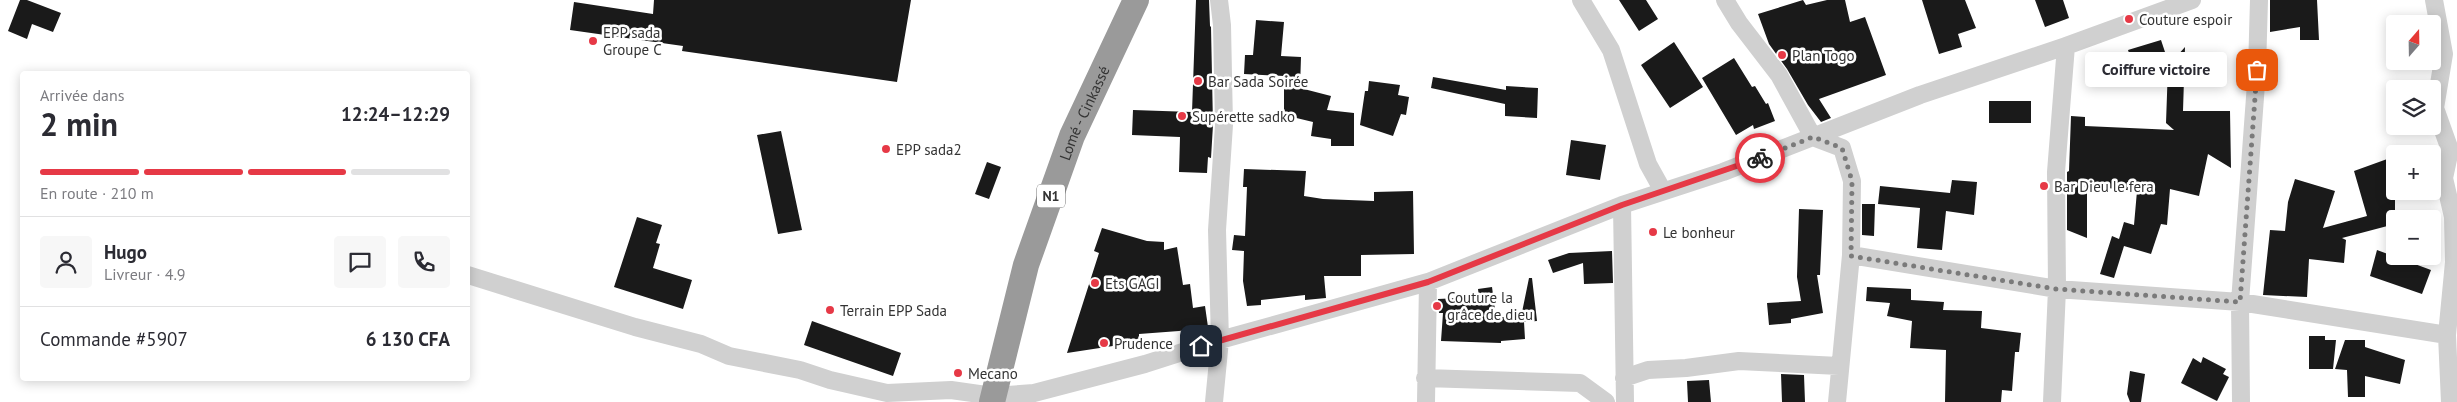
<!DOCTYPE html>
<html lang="fr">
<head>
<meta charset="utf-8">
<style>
  body { margin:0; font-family:"PT Sans",sans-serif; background:#f7f7f7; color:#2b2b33; height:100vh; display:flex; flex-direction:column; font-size:19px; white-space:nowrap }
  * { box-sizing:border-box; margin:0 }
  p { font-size:16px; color:#7c7c81 }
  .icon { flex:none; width:28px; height:28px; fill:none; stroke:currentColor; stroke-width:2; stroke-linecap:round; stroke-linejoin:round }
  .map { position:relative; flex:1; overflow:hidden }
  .sheet { position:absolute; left:20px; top:71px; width:450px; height:310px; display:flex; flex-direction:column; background:#fff; border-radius:5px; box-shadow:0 2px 12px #0003 }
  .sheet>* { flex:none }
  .needle { width:32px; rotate:20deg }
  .fabs { position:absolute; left:2386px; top:15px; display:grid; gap:10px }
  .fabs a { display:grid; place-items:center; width:55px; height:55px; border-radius:5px; background:#fff; box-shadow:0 2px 12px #0003; font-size:25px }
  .pin { position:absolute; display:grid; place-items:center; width:42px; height:42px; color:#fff; margin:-21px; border-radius:10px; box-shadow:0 2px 8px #0006 }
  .courier { position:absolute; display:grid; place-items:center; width:50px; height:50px; margin:-25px; border:4px solid #e63946; border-radius:50%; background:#fff; color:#222; box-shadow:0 1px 6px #0007 }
  .bubble { position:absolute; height:35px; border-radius:5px; background:#fff; box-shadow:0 2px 12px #0003; font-size:16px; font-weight:700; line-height:35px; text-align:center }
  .summary em { font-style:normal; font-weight:700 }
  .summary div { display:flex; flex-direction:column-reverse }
  .summary { display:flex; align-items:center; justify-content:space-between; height:85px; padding:0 20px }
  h1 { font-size:32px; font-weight:700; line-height:38px }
  .bar { display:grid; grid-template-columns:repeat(4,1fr); gap:8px 5px; align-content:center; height:60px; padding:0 20px }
  .bar i { height:6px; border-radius:4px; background:#e1e1e2 }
  .bar .active { background:#e63946 }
  .bar p { grid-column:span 4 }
  .line { display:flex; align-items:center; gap:12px; padding:0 20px; border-top:1px solid #e1e1e2 }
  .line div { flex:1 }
  .round { display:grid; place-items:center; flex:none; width:52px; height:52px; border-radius:5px; background:#f7f7f7 }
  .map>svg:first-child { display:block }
  .building { fill:#1a1a1a }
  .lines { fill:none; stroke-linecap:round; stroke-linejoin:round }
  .minor { stroke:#d0d0d0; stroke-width:18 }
  .highway { stroke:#9a9a9a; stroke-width:26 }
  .done { stroke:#7a7a7a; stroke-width:5; stroke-dasharray:0 9 }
  .route { stroke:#e63946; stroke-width:6 }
  .poi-dot { fill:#e63946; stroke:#fff; stroke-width:2 }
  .labels { text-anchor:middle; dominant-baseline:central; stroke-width:5; stroke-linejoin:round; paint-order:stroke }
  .shield { fill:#fff; stroke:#707070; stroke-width:1 }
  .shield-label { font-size:14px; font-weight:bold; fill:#333 }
  .poi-label { font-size:15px; fill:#333; stroke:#fff; text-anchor:start }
  .street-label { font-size:15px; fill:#333; stroke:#fff }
</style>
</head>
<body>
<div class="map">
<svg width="2457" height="402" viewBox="0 0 2457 402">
  <rect width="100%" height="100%" fill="#fff"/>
  <path class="building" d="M20,0H27L61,13L53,32L32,24L27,39L8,31Z
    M654,0H911L897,82L682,51L683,46L570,30L574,2L653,14Z
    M1196,0H1209L1210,26L1211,27L1213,125L1211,158L1208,157L1207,173L1179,172L1180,137L1132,135L1133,110L1192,112Z
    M1619,0H1646L1658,19L1639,31Z
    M1803,0L1806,5L1827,0H1845L1850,22L1865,17L1886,75L1819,99L1831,118L1821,122L1808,105L1787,69L1769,44L1758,14Z
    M1922,0H1965L1976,28L1958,34L1962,47L1939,54Z
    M2035,0H2063L2069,18L2045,27Z
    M2270,0H2317L2319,40H2300V27L2270,32Z
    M1256,20L1284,22L1281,56L1301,57L1300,88L1331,96L1327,110L1354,113V146H1331V139L1311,136L1313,122L1284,115V76L1244,74L1245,55H1253Z
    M2161,40L2166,55L2133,65L2128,50Z
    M1674,42L1703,87L1670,108L1641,65Z
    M2185,47L2183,111H2230L2231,168L2208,154L2199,196L2170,189L2167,225L2161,224L2151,254L2124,246L2114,278L2100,274L2112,236L2119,239L2124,222L2134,225L2137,191L2087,186V238L2067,230V172L2069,171L2071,116L2085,117V126L2174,130L2166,123L2168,66Z
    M1734,58L1752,87L1755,86L1766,104L1768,103L1775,121L1754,129L1753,125L1736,135L1702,78Z
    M1433,77L1506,90V86L1538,88L1537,118L1505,116V104L1431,88Z
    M1369,81L1400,85L1398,95L1409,97L1406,115L1401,114L1393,136L1360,125L1365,91H1368Z
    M1989,101H2031V123H1989Z
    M781,131L802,230L778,234L757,135Z
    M1571,140L1606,145L1600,180L1566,175Z
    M2390,158L2395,176V224L2342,238L2346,240L2344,263L2309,259L2307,297L2263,295L2270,230L2285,231L2288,202L2295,179L2335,191L2323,228L2367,216L2354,171Z
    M987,162L1001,167L989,199L975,194Z
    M1244,169L1306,171L1304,196L1323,199L1374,201V192L1413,191L1414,254L1361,255V276H1324L1326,298L1305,300V295L1261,300V305L1247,306L1243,281L1244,251L1232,250L1234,235L1245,236L1247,187H1243Z
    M1952,180L1977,182L1974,215L1946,211L1942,250L1917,248L1920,208L1878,204L1880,186L1950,193Z
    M1862,204H1875L1874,236L1862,235Z
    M1799,209L1823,210L1820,275H1817L1823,313L1791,319V323L1769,325L1767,303L1801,301L1797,277Z
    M637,217L662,225L656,243L660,244L653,268L692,280L683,309L614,287Z
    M1102,228L1147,241L1164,242V250L1177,247L1183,285L1190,284L1193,308L1205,306L1208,327L1179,331L1139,334V342L1067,353L1099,253L1094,251Z
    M2377,250L2431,270L2422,294L2370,276Z
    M1612,251L1613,283L1584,284L1583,263L1553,273L1548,260L1569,253Z
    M1529,278H1532L1537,321L1524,322L1525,339L1501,341V343L1441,341L1443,313H1439L1438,299L1479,297L1478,289L1492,287L1496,317H1521Z
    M1867,287L1911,289V300L1944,302L1943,310L1982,311L1981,328L2021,333L2019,352H2015L2012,391L2002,390L2001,402H1945L1946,350L1910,348L1912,321L1887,316L1890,303L1866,301Z
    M812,321L901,353L893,376L804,345Z
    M2309,336H2325V340H2336L2333,369H2309Z
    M2345,340H2365V347L2405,360L2400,384L2365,376V397H2348L2347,370L2335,369Z
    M2203,357L2226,369L2223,374L2229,377L2217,401L2181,383L2193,358L2201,363Z
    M2130,371L2145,374L2141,402H2130L2127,394Z
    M1781,374L1804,375L1805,402H1782Z
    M1709,380L1711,402H1688L1687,381Z"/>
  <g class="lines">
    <path class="minor" d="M1581,0L1611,50L1648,164L1663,191
      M1725,0L1739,23L1779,75L1813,137L1842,148L1852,181L1851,255L1837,402
      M2434,0L2444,54L2435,108L2450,150L2444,178L2453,217L2454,262L2447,335L2450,402
      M1622,205L1625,402
      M1851,255L2057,289L2240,302L2447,335
      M468,275L635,327L701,344L729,356L800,370L830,380L887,393L951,390L993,396L1034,393L1145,364L1220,340L1428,282L1622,205L1723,172L1920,95L2066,46L2192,0
      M1425,378L1580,383L1606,402
      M1624,378L1648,370L1686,368L1739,361L1839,366
      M1214,402L1220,340L1217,230L1224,125L1222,25L1219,0
      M1426,402L1428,282
      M2052,402L2057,289L2056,172L2066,46
      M2241,402L2240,302L2257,70L2259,0"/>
    <path class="highway" id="s1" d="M992,402L1026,265L1072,136L1136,0"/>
  </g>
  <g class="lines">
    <path class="done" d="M1760,158L1813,137L1842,148L1852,181L1851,256L2056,289L2240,302L2257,70"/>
    <path class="route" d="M1201,346L1428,282L1622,205L1760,158"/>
  </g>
  <g class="poi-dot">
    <circle cx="2129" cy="19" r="5"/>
    <circle cx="593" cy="41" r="5"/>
    <circle cx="1782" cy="55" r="5"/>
    <circle cx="1198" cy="81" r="5"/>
    <circle cx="1182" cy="116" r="5"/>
    <circle cx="886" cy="149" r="5"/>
    <circle cx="2044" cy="186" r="5"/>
    <circle cx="1653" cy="232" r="5"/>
    <circle cx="1095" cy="283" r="5"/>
    <circle cx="1437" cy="306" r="5"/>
    <circle cx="830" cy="310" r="5"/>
    <circle cx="1104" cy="343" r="5"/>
    <circle cx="958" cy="373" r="5"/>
  </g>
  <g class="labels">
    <rect class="shield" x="1037" y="184.5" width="28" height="23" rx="4"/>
    <g class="shield-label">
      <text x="1051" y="196">N1</text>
    </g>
    <g class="poi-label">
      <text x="2139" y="19">Couture espoir</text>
      <text x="603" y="32">EPP sada<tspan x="603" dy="17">Groupe C</tspan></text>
      <text x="1792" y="55">Plan Togo</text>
      <text x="1208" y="81">Bar Sada Soirée</text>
      <text x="1192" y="116">Supérette sadko</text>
      <text x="896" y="149">EPP sada2</text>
      <text x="2054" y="186">Bar Dieu le fera</text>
      <text x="1663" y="232">Le bonheur</text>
      <text x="1105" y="283">Ets GAGI</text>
      <text x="1447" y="297">Couture la<tspan x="1447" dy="17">grâce de dieu</tspan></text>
      <text x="840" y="310">Terrain EPP Sada</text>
      <text x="1114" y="343">Prudence</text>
      <text x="968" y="373">Mecano</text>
    </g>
    <g class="street-label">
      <text stroke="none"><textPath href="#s1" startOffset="304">Lomé - Cinkassé</textPath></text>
    </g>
  </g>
</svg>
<div class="fabs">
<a><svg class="needle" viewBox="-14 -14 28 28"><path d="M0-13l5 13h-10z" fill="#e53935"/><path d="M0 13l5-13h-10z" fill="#7c7c81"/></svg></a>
<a><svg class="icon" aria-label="layers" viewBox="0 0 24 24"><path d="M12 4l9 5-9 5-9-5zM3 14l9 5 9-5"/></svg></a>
<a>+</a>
<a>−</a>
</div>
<div class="pin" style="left:2257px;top:70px;background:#ea580c"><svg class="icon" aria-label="bag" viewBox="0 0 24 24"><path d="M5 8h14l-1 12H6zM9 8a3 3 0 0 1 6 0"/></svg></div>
<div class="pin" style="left:1201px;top:346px;background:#1f2937"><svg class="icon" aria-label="home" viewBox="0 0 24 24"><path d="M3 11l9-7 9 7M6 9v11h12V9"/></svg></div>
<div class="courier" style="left:1760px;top:158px"><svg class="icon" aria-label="bike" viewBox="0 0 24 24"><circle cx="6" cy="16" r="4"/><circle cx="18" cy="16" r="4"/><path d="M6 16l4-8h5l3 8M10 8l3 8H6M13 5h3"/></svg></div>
<div class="bubble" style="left:2085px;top:52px;width:142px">Coiffure victoire</div>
<section class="sheet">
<div class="summary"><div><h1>2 min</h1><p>Arrivée dans</p></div><em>12:24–12:29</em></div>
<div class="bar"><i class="active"></i><i class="active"></i><i class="active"></i><i></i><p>En route · 210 m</p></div>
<div class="line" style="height:90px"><a class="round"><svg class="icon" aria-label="person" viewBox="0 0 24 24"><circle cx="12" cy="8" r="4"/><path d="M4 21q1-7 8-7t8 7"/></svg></a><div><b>Hugo</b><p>Livreur · 4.9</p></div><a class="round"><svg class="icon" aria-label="chat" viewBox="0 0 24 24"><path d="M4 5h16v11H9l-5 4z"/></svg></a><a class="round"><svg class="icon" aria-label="phone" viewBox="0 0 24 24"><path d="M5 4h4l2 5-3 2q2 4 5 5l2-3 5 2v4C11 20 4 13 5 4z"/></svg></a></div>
<div class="line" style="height:65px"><div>Commande #5907</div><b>6 130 CFA</b></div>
</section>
</div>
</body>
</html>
